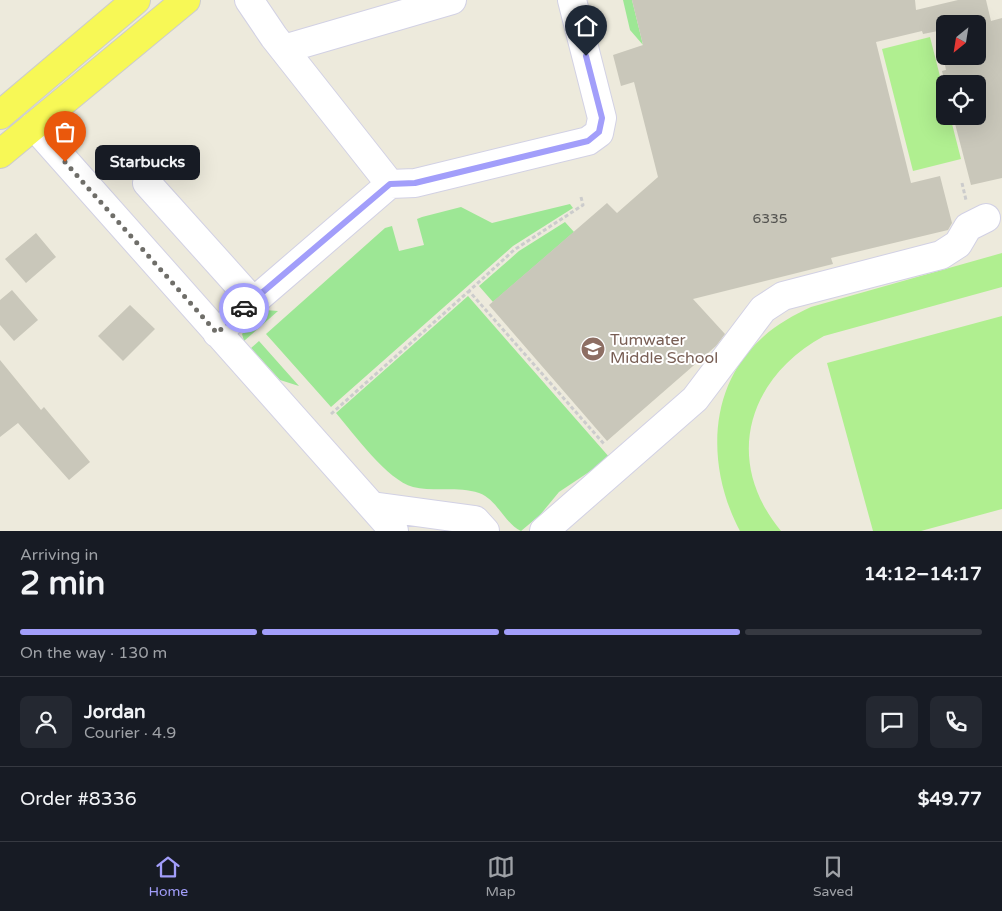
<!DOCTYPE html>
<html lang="en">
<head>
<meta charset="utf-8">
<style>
  body { margin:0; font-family:"Varela Round",sans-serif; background:#242831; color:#f1f3f6; height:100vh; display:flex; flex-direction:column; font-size:19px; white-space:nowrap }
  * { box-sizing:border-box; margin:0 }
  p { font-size:16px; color:#9ea1a6 }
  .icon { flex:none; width:28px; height:28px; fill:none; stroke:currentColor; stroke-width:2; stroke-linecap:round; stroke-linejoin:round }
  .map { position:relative; height:531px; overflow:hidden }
  .side { display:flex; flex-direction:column; background:#171b24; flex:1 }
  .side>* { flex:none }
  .needle { width:32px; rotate:210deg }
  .buttons { position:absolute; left:936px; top:15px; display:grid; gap:10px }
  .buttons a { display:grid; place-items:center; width:50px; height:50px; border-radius:8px; background:#171b24; box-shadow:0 5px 20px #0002; font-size:25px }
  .pin { position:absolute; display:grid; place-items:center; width:42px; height:42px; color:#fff; margin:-51px -21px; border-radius:50% 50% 50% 0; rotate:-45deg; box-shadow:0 0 5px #0007 }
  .pin .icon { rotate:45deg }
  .courier { position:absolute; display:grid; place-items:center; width:50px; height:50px; margin:-25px; border:4px solid #a29efa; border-radius:50%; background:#fff; color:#222; box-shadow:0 1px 6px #0007 }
  .bubble { position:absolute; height:35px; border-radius:8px; background:#171b24; box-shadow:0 5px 20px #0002; font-size:16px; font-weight:700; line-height:35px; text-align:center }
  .head em { font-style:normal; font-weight:700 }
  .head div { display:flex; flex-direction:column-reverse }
  .head { display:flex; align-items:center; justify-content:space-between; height:85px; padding:0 20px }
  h1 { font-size:32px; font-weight:700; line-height:38px }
  .bar { display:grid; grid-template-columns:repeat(4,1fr); gap:8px 5px; align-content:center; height:60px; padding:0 20px }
  .bar i { height:6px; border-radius:4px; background:#363941 }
  .bar .current { background:#a29efa }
  .bar p { grid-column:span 4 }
  .line { display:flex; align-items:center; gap:12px; padding:0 20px; border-top:1px solid #363941 }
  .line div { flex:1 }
  .round { display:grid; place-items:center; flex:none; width:52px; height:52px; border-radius:8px; background:#242831 }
  .dock { display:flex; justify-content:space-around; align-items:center; height:70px; border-top:1px solid #363941; background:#171b24; font-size:14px; color:#9ea1a6 }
  .dock a { display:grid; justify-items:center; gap:2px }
  .dock .current { color:#a29efa }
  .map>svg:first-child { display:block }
  .green { fill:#9de795 }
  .pitch { fill:#b0ef90 }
  .building { fill:#c9c7ba; fill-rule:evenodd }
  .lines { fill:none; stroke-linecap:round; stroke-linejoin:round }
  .minor-casing { stroke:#d2d1e4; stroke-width:30 }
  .major-casing { stroke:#ccc; stroke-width:30 }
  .path { stroke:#ccc; stroke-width:3; stroke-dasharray:4 2.5; stroke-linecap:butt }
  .minor { stroke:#fff; stroke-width:28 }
  .major { stroke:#f7f856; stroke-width:28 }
  .done { stroke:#6f6e69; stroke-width:5; stroke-dasharray:0 9 }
  .route { stroke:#a29efa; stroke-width:6 }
  .labels { text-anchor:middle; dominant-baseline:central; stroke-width:4; stroke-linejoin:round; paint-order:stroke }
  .number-label { font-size:14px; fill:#52524f }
  .education-label { font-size:16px; fill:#785e54; stroke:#fff; text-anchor:start }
</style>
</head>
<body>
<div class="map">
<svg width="1002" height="531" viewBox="0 0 1002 531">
  <rect width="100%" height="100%" fill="#edeadc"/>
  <path class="green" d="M623,0H632L643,45L630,30Z
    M570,204L573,208L513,246L331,407L266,334L385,228L392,226L399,251L424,245L417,219L422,217L461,207L492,223Z
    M565,222L574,232L493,302L479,286L519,251Z
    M468,296L610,458L559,492L540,515L521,531C504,523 498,500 479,493C458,486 434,492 413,487C387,480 354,434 336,413Z
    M265,310L278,311L244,341L242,334Z
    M259,341L299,386L280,380L251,348Z"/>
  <path class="pitch" d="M930,37L945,96V116H950L961,159L913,171L882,49Z
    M1002,253V287L824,336C747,378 723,461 781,531H740C707,469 706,387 763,337C777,324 794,315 811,307Z
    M1002,316V509L921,531H873L827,363Z"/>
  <path class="building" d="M632,0H915L916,10L958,0H986L991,21L1002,18V178L971,185L953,116H978V84H945L942,71L946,70L938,31L923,34L922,31L876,42L911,183L940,176L952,223L948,230L831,258L833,264L693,299L725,334L716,346L607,441L489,305L607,203L617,213L658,177L634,82L621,86L613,55L643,45ZM945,24H978V56H945Z
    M36,233L56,257L26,283L5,259Z
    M12,290L38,320L14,341L0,325V300Z
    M130,305L155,329L123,361L98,336Z
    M0,360L41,410L44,407L90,462L69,480L18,423L0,437Z"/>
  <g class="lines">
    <defs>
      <path id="minor" d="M249,0L274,37L390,184
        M284,49L452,0
        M34,126L394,531
        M147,183L253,301
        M217,333L390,184L415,183L588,141L599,133L602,118L572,0
        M372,506L475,520L485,531
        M544,531L695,399L763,309L783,296L941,255L958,244L968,227L986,218"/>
      <path id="major" d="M0,115L136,0
        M0,154L186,0"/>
    </defs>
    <use href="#minor" class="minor-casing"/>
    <use href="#major" class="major-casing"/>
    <path class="path" d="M962,183L966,200
      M581,197L583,205L514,250L469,291L604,444
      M331,414L469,291"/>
    <use href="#minor" class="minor"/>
    <use href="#major" class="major"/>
  </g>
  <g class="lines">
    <path class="done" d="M65,162L217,333L244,308"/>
    <path class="route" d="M244,308L390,184L415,183L588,141L599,132L602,118L586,56"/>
  </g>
  <defs>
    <symbol id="school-disc" viewBox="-11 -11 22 22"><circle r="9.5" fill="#8d6e63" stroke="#fff"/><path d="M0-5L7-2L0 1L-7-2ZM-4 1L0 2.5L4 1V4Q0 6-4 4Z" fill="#fff"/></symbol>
  </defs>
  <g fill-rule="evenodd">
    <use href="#school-disc" x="579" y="335" width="28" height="28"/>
  </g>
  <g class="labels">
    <g class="number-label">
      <text x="770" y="218">6335</text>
    </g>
    <g class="education-label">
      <text x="610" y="340">Tumwater<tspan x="610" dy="18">Middle School</tspan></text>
    </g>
  </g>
</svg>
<div class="buttons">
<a><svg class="needle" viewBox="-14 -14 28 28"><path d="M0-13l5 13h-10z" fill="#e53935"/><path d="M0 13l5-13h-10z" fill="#9ea1a6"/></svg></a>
<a><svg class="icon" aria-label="locate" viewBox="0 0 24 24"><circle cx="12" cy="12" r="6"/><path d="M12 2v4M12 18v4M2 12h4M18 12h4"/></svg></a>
</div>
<div class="pin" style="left:65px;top:162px;background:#ea580c"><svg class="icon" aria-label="bag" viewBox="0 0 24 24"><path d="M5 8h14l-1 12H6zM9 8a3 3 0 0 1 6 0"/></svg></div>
<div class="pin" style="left:586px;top:56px;background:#1f2937"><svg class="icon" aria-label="home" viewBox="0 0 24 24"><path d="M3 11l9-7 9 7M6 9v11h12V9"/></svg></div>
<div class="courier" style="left:244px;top:308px"><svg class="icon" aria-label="car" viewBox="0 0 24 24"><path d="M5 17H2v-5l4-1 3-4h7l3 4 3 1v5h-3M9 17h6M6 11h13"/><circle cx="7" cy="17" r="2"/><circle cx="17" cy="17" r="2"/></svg></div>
<div class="bubble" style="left:95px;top:145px;width:105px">Starbucks</div>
</div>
<section class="side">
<div class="head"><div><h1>2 min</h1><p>Arriving in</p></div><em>14:12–14:17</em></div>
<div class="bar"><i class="current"></i><i class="current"></i><i class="current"></i><i></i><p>On the way · 130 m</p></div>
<div class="line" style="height:90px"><a class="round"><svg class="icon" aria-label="person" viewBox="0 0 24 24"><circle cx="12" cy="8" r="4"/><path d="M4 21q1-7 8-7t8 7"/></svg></a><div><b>Jordan</b><p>Courier · 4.9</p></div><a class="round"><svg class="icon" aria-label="chat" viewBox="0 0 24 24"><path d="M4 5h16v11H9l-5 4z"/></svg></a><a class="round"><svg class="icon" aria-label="phone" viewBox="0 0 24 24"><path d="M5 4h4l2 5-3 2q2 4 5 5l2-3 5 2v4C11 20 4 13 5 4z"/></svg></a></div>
<div class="line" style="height:65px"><div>Order #8336</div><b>$49.77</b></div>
</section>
<nav class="dock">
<a class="current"><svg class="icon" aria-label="home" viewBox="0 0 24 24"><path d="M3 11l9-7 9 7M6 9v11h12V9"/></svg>Home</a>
<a><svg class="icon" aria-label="map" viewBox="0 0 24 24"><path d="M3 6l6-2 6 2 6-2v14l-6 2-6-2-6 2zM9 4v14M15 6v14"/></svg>Map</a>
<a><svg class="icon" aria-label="saved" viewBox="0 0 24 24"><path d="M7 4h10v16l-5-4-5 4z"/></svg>Saved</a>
</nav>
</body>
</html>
